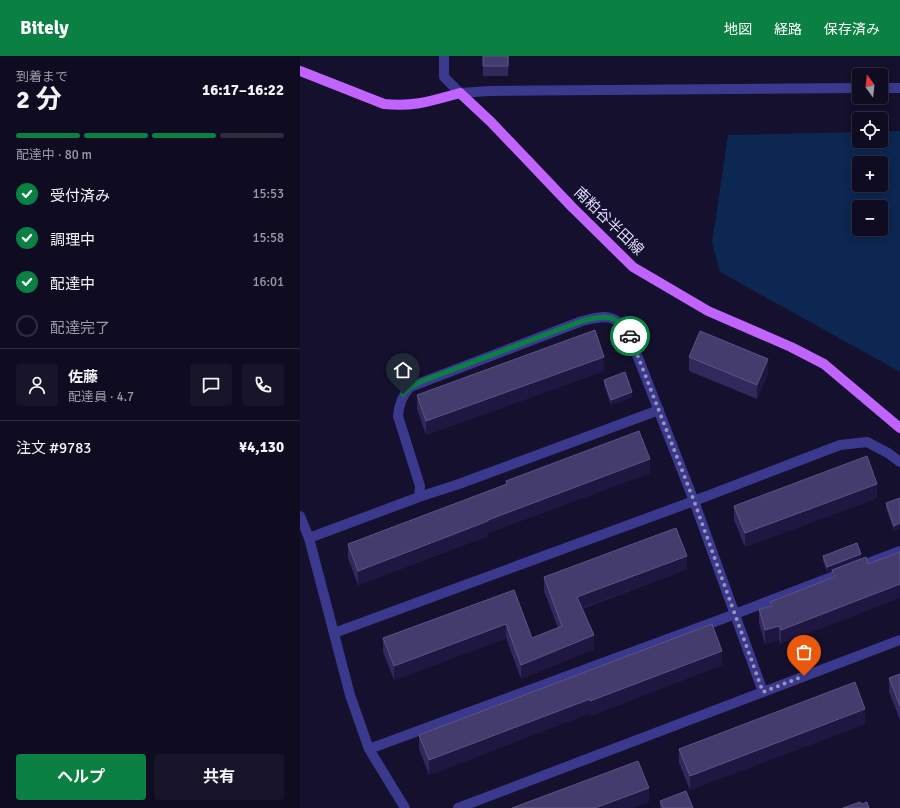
<!DOCTYPE html>
<html lang="ja">
<head>
<meta charset="utf-8">
<style>
  body { margin:0; font-family:Signika,"Noto Sans JP",sans-serif; background:#18152a; color:#f1f3f6; height:100vh; display:flex; flex-direction:column; font-size:15px; white-space:nowrap }
  * { box-sizing:border-box; margin:0 }
  p { font-size:13px; color:#9b9ba5 }
  .icon { flex:none; width:22px; height:22px; fill:none; stroke:currentColor; stroke-width:2; stroke-linecap:round; stroke-linejoin:round }
  .map { position:relative; flex:1; overflow:hidden }
  .panel { display:flex; flex-direction:column; background:#0f0c22; width:300px }
  .panel>* { flex:none }
  .needle { width:26px; rotate:345deg }
  .fabs { position:absolute; left:552px; top:12px; display:grid; gap:8px }
  .fabs a { display:grid; place-items:center; width:36px; height:36px; border-radius:4px; background:#0f0c22; box-shadow:0 2px 10px #0003,0 0 0 1px #2f2c40; font-size:20px }
  .pin { position:absolute; display:grid; place-items:center; width:34px; height:34px; color:#fff; margin:-41px -17px; border-radius:50% 50% 50% 0; rotate:-45deg; box-shadow:0 0 4px #0007 }
  .pin .icon { rotate:45deg }
  .courier { position:absolute; display:grid; place-items:center; width:40px; height:40px; margin:-20px; border:3px solid #0b8043; border-radius:50%; background:#fff; color:#222; box-shadow:0 1px 5px #0007 }
  .summary em { font-style:normal; font-weight:700 }
  .summary div { display:flex; flex-direction:column-reverse }
  .summary { display:flex; align-items:center; justify-content:space-between; height:68px; padding:0 16px }
  h1 { font-size:26px; font-weight:700; line-height:30px }
  .bar { display:grid; grid-template-columns:repeat(4,1fr); gap:6px 4px; align-content:center; height:48px; padding:0 16px }
  .bar i { height:5px; border-radius:3px; background:#2f2c40 }
  .bar .current { background:#0b8043 }
  .bar p { grid-column:span 4 }
  .line { display:flex; align-items:center; gap:10px; padding:0 16px; border-top:1px solid #2f2c40 }
  .line div { flex:1 }
  .round { display:grid; place-items:center; flex:none; width:42px; height:42px; border-radius:4px; background:#18152a }
  ol { padding:0 16px; list-style:none }
  li { display:flex; align-items:center; gap:12px; height:44px }
  li p { margin-inline-start:auto }
  li .icon { padding:4px; border-radius:50%; background:#0b8043; color:#fff; stroke-width:4 }
  li:last-child { color:#9b9ba5 }
  li i { width:22px; height:22px; border:2px solid #2f2c40; border-radius:50% }
  .action { display:flex; gap:8px; margin-top:auto; padding:8px 16px }
  .action a { flex:1; height:46px; border-radius:4px; background:#0b8043; color:#fff; font-size:16px; font-weight:700; line-height:46px; text-align:center }
  .action a+a { background:#18152a; color:#f1f3f6 }
  header { display:flex; align-items:center; gap:24px; box-sizing:border-box; height:56px; padding:0 20px; background:#0b8043; color:#fff }
  header strong { font-size:19px }
  nav { display:flex; gap:22px; margin-inline-start:auto; font-size:14px }
  main { display:flex; flex:1; min-height:0 }
  .map>svg:first-child { display:block }
  .water { fill:#0b2752; fill-rule:evenodd }
  .lines { fill:none; stroke-linecap:round; stroke-linejoin:round }
  .minor { stroke:#3a398e; stroke-width:10 }
  .major { stroke:#c063ff; stroke-width:10 }
  .wall { fill:#31295b }
  .shaded-wall { fill:#1e1741 }
  .building { fill:#443c6d; stroke:#5c5584 }
  .done { stroke:#9895b6; stroke-width:4; stroke-dasharray:0 7.2 }
  .route { stroke:#0b8043; stroke-width:5 }
  .labels { text-anchor:middle; dominant-baseline:central; stroke-width:3.5; stroke-linejoin:round; paint-order:stroke }
  .street-label { font-size:15px; fill:#dfdcff; stroke:#14102d }
</style>
</head>
<body>
<header>
<strong>Bitely</strong>
<nav><a>地図</a><a>経路</a><a>保存済み</a></nav>
</header>
<main>
<section class="panel">
<div class="summary"><div><h1>2 分</h1><p>到着まで</p></div><em>16:17–16:22</em></div>
<div class="bar"><i class="current"></i><i class="current"></i><i class="current"></i><i></i><p>配達中 · 80 m</p></div>
<ol>
<li><svg class="icon" aria-label="check" viewBox="0 0 24 24"><path d="M5 12l5 5 9-10"/></svg>受付済み<p>15:53</p></li>
<li><svg class="icon" aria-label="check" viewBox="0 0 24 24"><path d="M5 12l5 5 9-10"/></svg>調理中<p>15:58</p></li>
<li><svg class="icon" aria-label="check" viewBox="0 0 24 24"><path d="M5 12l5 5 9-10"/></svg>配達中<p>16:01</p></li>
<li><i></i>配達完了</li>
</ol>
<div class="line" style="height:72px"><a class="round"><svg class="icon" aria-label="person" viewBox="0 0 24 24"><circle cx="12" cy="8" r="4"/><path d="M4 21q1-7 8-7t8 7"/></svg></a><div><b>佐藤</b><p>配達員 · 4.7</p></div><a class="round"><svg class="icon" aria-label="chat" viewBox="0 0 24 24"><path d="M4 5h16v11H9l-5 4z"/></svg></a><a class="round"><svg class="icon" aria-label="phone" viewBox="0 0 24 24"><path d="M5 4h4l2 5-3 2q2 4 5 5l2-3 5 2v4C11 20 4 13 5 4z"/></svg></a></div>
<div class="line" style="height:52px"><div>注文 #9783</div><b>¥4,130</b></div>
<div class="action"><a>ヘルプ</a><a>共有</a></div>
</section>
<div class="map">
<svg width="600" height="752" viewBox="0 0 600 752">
  <rect width="100%" height="100%" fill="#14102d"/>
  <path class="water" d="M600,75V316L420,216L412,187L428,79L559,76V85H581V76ZM559,107H581V129H559ZM559,151H581V173H559Z"/>
  <g class="lines">
    <path class="minor" d="M144,0V21L160,37L189,35L559,32
      M581,32H600
      M119,441L159,428L359,354
      M0,460L9,482L50,639L69,693L105,752
      M9,482L119,441L120,430L98,360C99,348 102,340 110,331L282,265C305,259 317,257 330,281L394,445L463,636
      M34,577L394,445L540,389L567,386L588,397L600,406
      M69,693L422,563L600,495
      M158,752L600,584"/>
    <path class="major" d="M0,15L84,48C114,51 131,45 160,37L191,66L272,151L333,211L408,255L491,291L524,308L600,372"/>
  </g>
  <path class="wall" d="M183,0H209L208,20H183Z
    M389,301L468,317L457,343L389,315Z
    M304,315L126,379L117,353V339Z
    M304,324L332,341L311,349L304,329Z
    M350,417L188,477V480L58,529L48,502V488L206,428V425Z
    M577,442L445,491L434,464V450Z
    M600,442V472L594,475L586,452V447Z
    M561,498L481,588L479,584L465,588L459,567V553L470,550V546L532,522V514L527,516L523,505V500Z
    M387,513L282,553L294,593L221,623L206,582L94,624L83,596V582L214,534L232,582L258,572L244,535V521Z
    M422,609L290,660V657L129,719L119,693V679Z
    M600,618V664L589,636V622Z
    M565,668L390,734L379,707V693Z
    M360,745L393,752H360Z"/>
  <path class="shaded-wall" d="M304,301V315L126,379V365Z
    M468,303V317L457,343V329Z
    M332,336V341L311,349V344Z
    M350,403V417L188,477V480L58,529V515L188,464Z
    M577,428V442L445,491V477Z
    M600,467V472L594,475V470Z
    M561,498V503L527,516V511Z
    M387,500V513L277,554V541Z
    M600,528V542L481,588V574Z
    M206,568V582L94,624V610Z
    M479,570V584L465,588V574Z
    M294,579V593L221,623V609Z
    M422,595V609L290,660V645Z
    M290,643V657L129,719V704Z
    M565,653V668L390,734V720Z
    M349,732V746L333,752H295Z"/>
  <path class="building" d="M183,0H208V10H183Z
    M295,274L304,301L126,365L117,339Z
    M400,275L468,303L457,329L389,301Z
    M325,316L332,336L311,344L304,324Z
    M339,375L350,403L188,464V465L58,515L48,488L207,428L206,425Z
    M567,400L577,428L445,477L434,450Z
    M600,442V467L594,470L586,447Z
    M376,472L387,500L277,541L294,579L221,609L206,568L94,610L83,582L214,534L232,582L262,570L244,521Z
    M557,487L561,498L527,511L523,500Z
    M600,496V528L481,574L479,570L465,574L459,553L472,550L470,546L534,521L532,514L566,501L568,508Z
    M412,568L422,595L290,645V643L129,704L119,679Z
    M600,618V650L589,622Z
    M555,626L565,653L390,720L379,693Z
    M338,705L349,732L295,752H212Z
    M386,735L393,752H363L360,745Z
    M560,746L562,748L567,746L569,752H543Z"/>
  <g class="lines">
    <path class="done" d="M330,280L394,445L463,636L504,620"/>
    <path class="route" d="M103,338L110,331L120,326L282,265C304,259 317,257 330,280"/>
  </g>
  <g class="labels">
    <g class="street-label">
      <text transform="translate(309 165) rotate(44)">南粕谷半田線</text>
    </g>
  </g>
</svg>
<div class="fabs">
<a><svg class="needle" viewBox="-14 -14 28 28"><path d="M0-13l5 13h-10z" fill="#e53935"/><path d="M0 13l5-13h-10z" fill="#9b9ba5"/></svg></a>
<a><svg class="icon" aria-label="locate" viewBox="0 0 24 24"><circle cx="12" cy="12" r="6"/><path d="M12 2v4M12 18v4M2 12h4M18 12h4"/></svg></a>
<a>+</a>
<a>−</a>
</div>
<div class="pin" style="left:504px;top:620px;background:#ea580c"><svg class="icon" aria-label="bag" viewBox="0 0 24 24"><path d="M5 8h14l-1 12H6zM9 8a3 3 0 0 1 6 0"/></svg></div>
<div class="pin" style="left:103px;top:338px;background:#1f2937"><svg class="icon" aria-label="home" viewBox="0 0 24 24"><path d="M3 11l9-7 9 7M6 9v11h12V9"/></svg></div>
<div class="courier" style="left:330px;top:280px"><svg class="icon" aria-label="car" viewBox="0 0 24 24"><path d="M5 17H2v-5l4-1 3-4h7l3 4 3 1v5h-3M9 17h6M6 11h13"/><circle cx="7" cy="17" r="2"/><circle cx="17" cy="17" r="2"/></svg></div>
</div>
</main>
</body>
</html>
